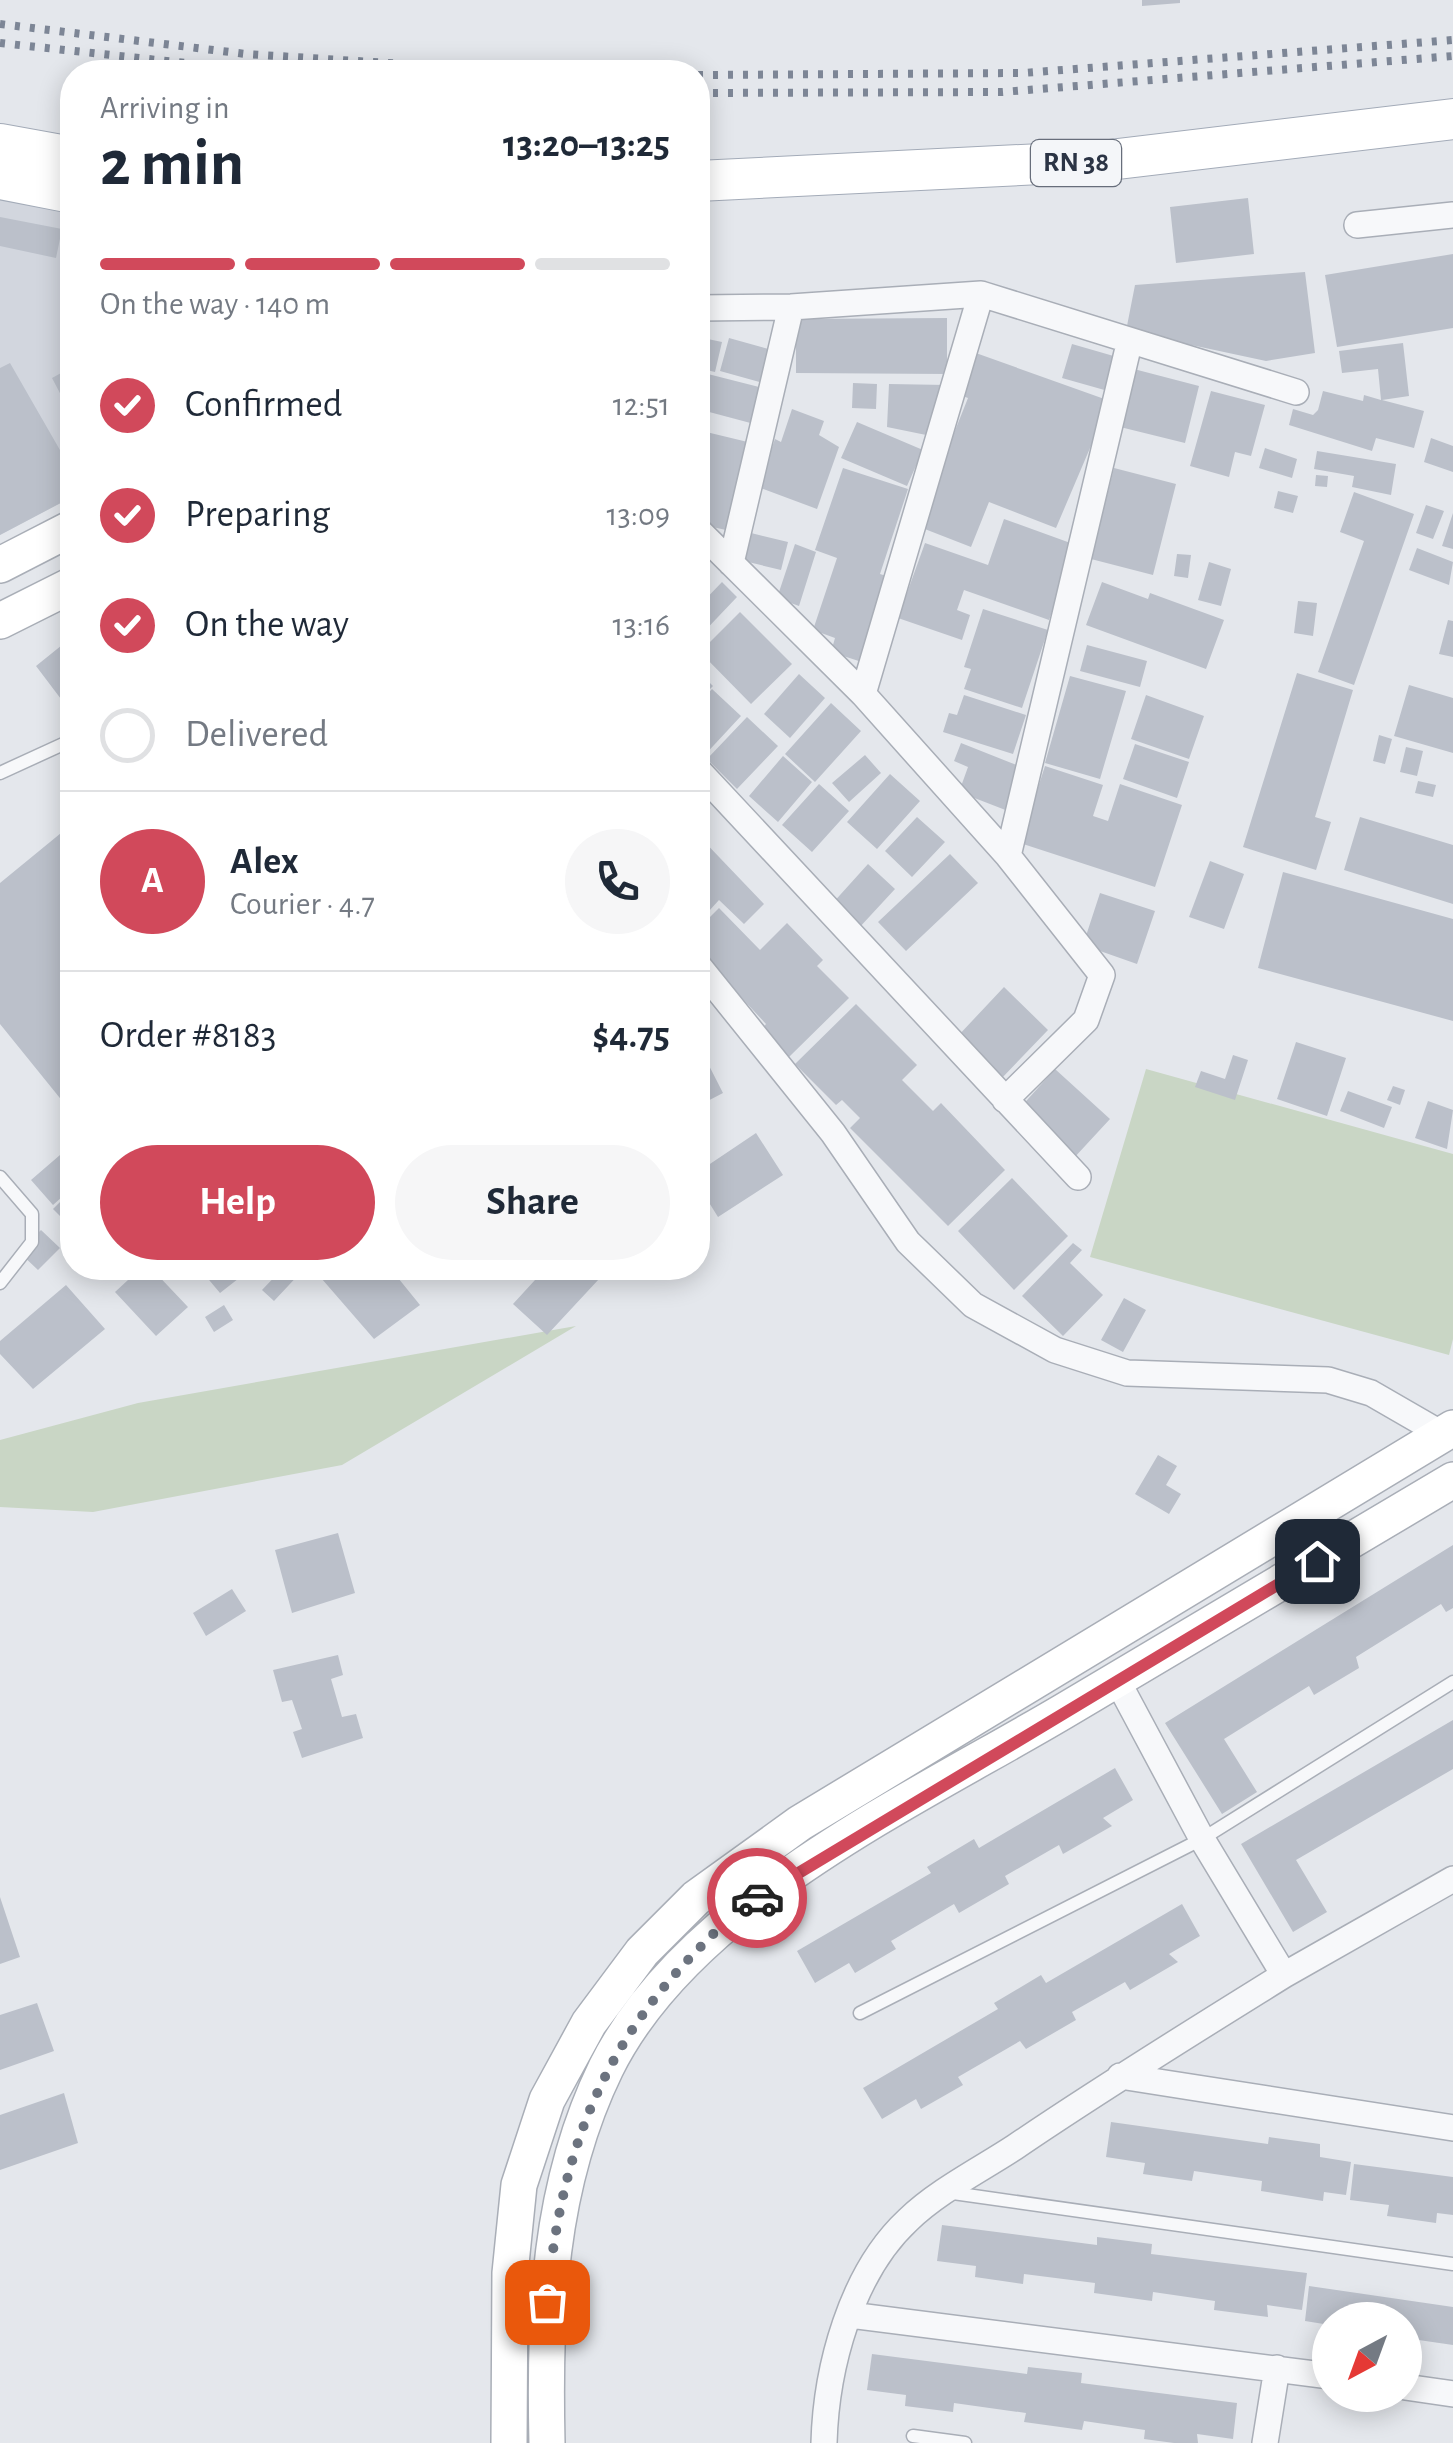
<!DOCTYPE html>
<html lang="en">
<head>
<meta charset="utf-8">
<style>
  body { margin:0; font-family:"Alegreya Sans",sans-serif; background:#f6f6f7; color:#1f2937; height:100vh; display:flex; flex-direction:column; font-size:38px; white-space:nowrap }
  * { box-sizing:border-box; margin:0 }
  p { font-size:32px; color:#747a83 }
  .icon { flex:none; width:55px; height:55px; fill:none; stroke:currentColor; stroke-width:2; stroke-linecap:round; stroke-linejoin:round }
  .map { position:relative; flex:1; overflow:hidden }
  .panel { position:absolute; left:60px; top:60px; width:650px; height:1220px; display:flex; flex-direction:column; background:#fff; border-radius:40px; box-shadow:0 5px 25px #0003 }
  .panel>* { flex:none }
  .needle { width:65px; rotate:221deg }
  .tools { position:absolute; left:1312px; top:2302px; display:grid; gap:20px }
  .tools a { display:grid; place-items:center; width:110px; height:110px; border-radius:50%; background:#fff; box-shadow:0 5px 25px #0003; font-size:50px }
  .pin { position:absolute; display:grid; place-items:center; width:85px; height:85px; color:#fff; margin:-42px; border-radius:20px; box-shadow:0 5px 15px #0006 }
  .courier { position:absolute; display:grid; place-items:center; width:100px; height:100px; margin:-50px; border:8px solid #d1495b; border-radius:50%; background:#fff; color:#222; box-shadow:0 2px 12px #0007 }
  .headline em { font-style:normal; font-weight:700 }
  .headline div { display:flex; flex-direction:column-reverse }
  .headline { display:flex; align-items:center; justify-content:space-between; height:170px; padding:0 40px }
  h1 { font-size:65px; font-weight:700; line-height:75px }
  .bar { display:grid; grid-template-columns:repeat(4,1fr); gap:15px 10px; align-content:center; height:120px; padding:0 40px }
  .bar i { height:12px; border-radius:8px; background:#e0e1e3 }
  .bar .active { background:#d1495b }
  .bar p { grid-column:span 4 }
  .line { display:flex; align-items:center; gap:25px; padding:0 40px; border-top:2px solid #e0e1e3 }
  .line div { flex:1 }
  .round { display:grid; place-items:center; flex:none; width:105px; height:105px; border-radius:52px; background:#f6f6f7 }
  ol { padding:0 40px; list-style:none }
  li { display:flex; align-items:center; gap:30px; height:110px }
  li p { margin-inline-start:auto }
  li .icon { padding:10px; border-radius:50%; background:#d1495b; color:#fff; stroke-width:4 }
  li:last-child { color:#747a83 }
  li i { width:55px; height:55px; border:5px solid #e0e1e3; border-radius:50% }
  .cta { display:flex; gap:20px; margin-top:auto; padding:20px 40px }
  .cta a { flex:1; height:115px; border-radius:60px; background:#d1495b; color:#fff; font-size:40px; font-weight:700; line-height:115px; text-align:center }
  .cta a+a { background:#f6f6f7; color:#1f2937 }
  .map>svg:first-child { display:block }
  .built { fill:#d2d6de }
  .green { fill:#c9d6c5 }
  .building { fill:#bbc0ca }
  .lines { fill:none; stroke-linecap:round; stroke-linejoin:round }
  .service-casing { stroke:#a9aeb7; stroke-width:15 }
  .minor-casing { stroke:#a9aeb7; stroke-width:28 }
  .secondary-casing { stroke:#a9aeb7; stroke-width:38 }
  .primary-casing { stroke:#a3abb8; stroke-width:42 }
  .service { stroke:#f7f8fa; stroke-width:12 }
  .minor { stroke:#f7f8fa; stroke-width:25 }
  .secondary { stroke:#fff; stroke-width:35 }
  .primary { stroke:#fff; stroke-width:40 }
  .rail { stroke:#7d8696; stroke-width:8; stroke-dasharray:5 10; stroke-linecap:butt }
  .done { stroke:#6c737f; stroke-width:10; stroke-dasharray:0 18 }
  .route { stroke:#d1495b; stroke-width:12 }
  .labels { text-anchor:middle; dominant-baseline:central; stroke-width:8; stroke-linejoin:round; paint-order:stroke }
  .shield { fill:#f4f6f9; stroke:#676e7b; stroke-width:2.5 }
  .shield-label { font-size:28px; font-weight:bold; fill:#2b3445 }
</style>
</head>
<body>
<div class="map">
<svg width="1453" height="2443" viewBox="0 0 1453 2443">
  <rect width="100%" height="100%" fill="#e4e7ec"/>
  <path class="built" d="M0,187L72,208V497L0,535Z"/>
  <path class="green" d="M1146,1069L1453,1154V1339L1449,1355L1090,1257Z
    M576,1326L342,1465L93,1512L0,1507V1440L138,1403Z"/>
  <path class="building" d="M1142,0H1180V3L1142,6Z
    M1248,198L1254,254L1176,263L1170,207Z
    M0,217L62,229L56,258L0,246Z
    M1453,254V328L1337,347L1325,275Z
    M1305,272L1315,353L1266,361L1126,331L1135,285Z
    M947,318V374L796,373V319Z
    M703,338L722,342L715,372L698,368Z
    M729,338L776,351L767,384L720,371Z
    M1403,343L1409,396L1382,400L1424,411L1414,448L1376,438L1372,451L1289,425L1293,409L1313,415L1318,410L1323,391L1363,401L1364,395L1381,400L1378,369L1342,373L1339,351Z
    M1072,344L1117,357L1108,391L1062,378Z
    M973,352L1110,401L1056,528L989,502L971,547L917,526L968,398L957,394Z
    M10,363L72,471V497L0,535V368Z
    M72,367V416L52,378Z
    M1130,368L1199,386L1185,443L1116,426Z
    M704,373L767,389L758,425L698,409Z
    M853,383L877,384L876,409L852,408Z
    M889,384L947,385L936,437L887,427Z
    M1211,391L1265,405L1251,456L1235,452L1229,477L1190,466Z
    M792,409L824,421L819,435L839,447L817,509L758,487L775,439L781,442Z
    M857,422L923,450L907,486L841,458Z
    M698,430L756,444L735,532L699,524L706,495L698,494Z
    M1431,438L1453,446V472L1424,462Z
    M1265,448L1297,459L1292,478L1259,468Z
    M1317,451L1396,464L1391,495L1352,487L1354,476L1314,469Z
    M843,468L908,489L880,574L896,579L868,664L831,652L835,638L813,630L837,558L815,550Z
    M1114,468L1176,484L1153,575L1091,559Z
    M1316,475L1328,476L1327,487L1315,486Z
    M1278,491L1298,496L1293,513L1274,508Z
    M1354,492L1414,514L1354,685L1318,672L1364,541L1340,532Z
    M1426,505L1444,511L1433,539L1416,533Z
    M1453,513V549L1442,546Z
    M1004,519L1076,545L1049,620L964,590L957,610L970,615L962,640L898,618L925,543L988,565Z
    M751,533L788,542L781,570L744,561Z
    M795,544L816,552L799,606L777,598Z
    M1417,548L1453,562L1449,585L1409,570Z
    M1177,554L1191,555L1188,578L1174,576Z
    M1209,562L1231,569L1221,606L1198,600Z
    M722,582L737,597L698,638V607Z
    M1102,582L1148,599L1150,593L1224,620L1206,669L1086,625Z
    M1298,601L1317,603L1313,636L1294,633Z
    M983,609L1048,630L1022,708L964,689L971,669L964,667Z
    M740,612L792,664L751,704L700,652Z
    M1448,620L1453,621V657L1439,654Z
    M72,637V697L64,703L36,666Z
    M1087,645L1147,661L1140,687L1080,671Z
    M698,658L707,667L700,673L713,686L698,701Z
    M1297,673L1353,690L1315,817L1331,822L1316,870L1243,847Z
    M799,674L825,698L790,738L764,714Z
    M1070,676L1126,691L1100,779L1045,763Z
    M1409,685L1453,698V753L1394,736Z
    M712,689L741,716L701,759L698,704Z
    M964,695L1026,715L1013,754L943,732L949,713L957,715Z
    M1146,695L1204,716L1189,759L1131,739Z
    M831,703L861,731L815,782L785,754Z
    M747,717L778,746L737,789L707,759Z
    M1379,735L1392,739L1385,764L1373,761Z
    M961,743L1024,768L1008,811L959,792L968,767L954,761Z
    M1135,744L1189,762L1177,798L1123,779Z
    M1406,747L1423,751L1417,776L1400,772Z
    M865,755L881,773L849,802L832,783Z
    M783,756L812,782L778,822L749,796Z
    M1045,766L1103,785L1093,816L1108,821L1120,784L1182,805L1155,887L1020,843Z
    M890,774L920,801L877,849L847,822Z
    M1418,781L1436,785L1433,797L1415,793Z
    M819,784L849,811L812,852L782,825Z
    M917,817L945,842L912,877L885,851Z
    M1360,817L1453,845V904L1344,870Z
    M72,824V1113L0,1024V883Z
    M698,835L764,904L744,924L719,900L698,923Z
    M950,854L978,883L906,951L878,922Z
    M1210,861L1244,874L1224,929L1189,917Z
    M868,864L895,889L858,929L831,905Z
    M1283,872L1453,919V1021L1258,968Z
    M1100,893L1155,911L1137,964L1083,945Z
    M719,908L760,950L787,923L823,960L817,966L849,998L789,1057L762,1029L766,1024L698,951V929Z
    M1004,987L1048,1030L1001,1079L957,1037Z
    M856,1004L917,1065L902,1080L933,1111L941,1103L1005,1170L948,1226L850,1128L860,1118L842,1100L836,1105L795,1064Z
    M1296,1042L1346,1058L1327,1116L1277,1099Z
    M698,1044L723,1093L698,1106Z
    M1233,1055L1248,1060L1235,1100L1195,1087L1201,1071L1225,1079Z
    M1055,1069L1110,1119L1073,1159L1019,1109Z
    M1393,1086L1405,1090L1400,1105L1387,1100Z
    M1348,1091L1392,1107L1384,1128L1340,1111Z
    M1428,1101L1453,1110L1447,1149L1415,1138Z
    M756,1133L783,1175L718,1217L698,1185V1172Z
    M60,1155L72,1169V1188L53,1205L31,1180Z
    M1012,1178L1068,1236L1014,1290L958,1231Z
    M72,1190V1224L70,1226L53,1209Z
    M41,1230L60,1248L38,1270L19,1252Z
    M1073,1243L1082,1250L1070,1263L1103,1295L1063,1336L1022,1296Z
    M141,1268H151L188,1307L156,1336L115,1292Z
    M199,1268H252L220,1293Z
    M283,1268L303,1270L274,1301L262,1290Z
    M320,1268H390L420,1305L374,1339L315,1271Z
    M546,1268H585L599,1279L547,1335L513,1304Z
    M66,1285L105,1329L33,1389L0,1354V1341Z
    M1124,1298L1146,1310L1123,1352L1101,1340Z
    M224,1305L233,1320L214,1332L205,1317Z
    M1158,1455L1177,1466L1166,1485L1181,1494L1169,1514L1135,1494Z
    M338,1533L355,1593L292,1613L275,1550Z
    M1453,1545V1608L1446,1612L1441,1604L1356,1657L1359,1668L1314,1695L1309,1686L1224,1739L1257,1792L1222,1814L1165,1723Z
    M232,1589L246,1611L206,1636L193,1613Z
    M338,1655L343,1675L331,1679L342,1717L356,1714L363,1738L302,1758L293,1732L302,1729L292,1700L282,1702L273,1670Z
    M1453,1720V1769L1296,1860L1327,1912L1293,1932L1241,1844Z
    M1115,1768L1133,1800L1103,1818L1112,1826L1063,1854L1059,1845L1005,1876L1009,1884L959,1913L954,1904L891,1941L896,1949L855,1973L849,1963L815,1983L797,1951L931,1873L927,1867L974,1839L979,1848Z
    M0,1897L20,1957L0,1964Z
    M1182,1904L1200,1936L1169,1954L1178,1962L1130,1990L1125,1982L1072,2012L1076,2020L1026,2049L1020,2041L958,2077L963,2085L921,2109L916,2099L882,2119L863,2088L998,2009L994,2003L1041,1975L1046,1983Z
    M37,2003L54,2051L0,2070V2015Z
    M64,2093L78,2143L0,2170V2115Z
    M1111,2122L1268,2144L1269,2137L1320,2144V2157L1351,2162L1346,2195L1324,2192L1323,2201L1261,2191L1262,2181L1194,2171L1192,2181L1143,2174L1145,2163L1106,2157Z
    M1354,2164L1453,2177V2215L1437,2213L1436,2223L1387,2216L1389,2205L1350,2200Z
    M942,2225L1097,2245V2237L1152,2244L1151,2254L1307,2273L1302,2310L1267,2305L1268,2317L1214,2310L1215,2301L1153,2292L1152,2301L1094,2293L1095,2283L1024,2274L1023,2284L975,2277L976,2266L937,2261Z
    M1309,2286L1453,2307V2345L1405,2338V2320H1330V2325L1305,2321Z
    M872,2354L1027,2374L1028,2367L1082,2373L1081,2383L1237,2403L1233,2439L1197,2434L1198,2443H1174L1144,2439L1145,2430L1084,2421L1082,2430L1024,2422L1026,2413L954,2403L953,2412L905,2406L906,2395L867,2390Z"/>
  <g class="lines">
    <defs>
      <path id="service" d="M0,773L72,740
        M0,1177L32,1214V1242L0,1283
        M860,2013L1202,1839L1453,1682
        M946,2192L1453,2264
        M913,2436L965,2443"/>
      <path id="minor" d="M1357,225L1453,215
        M698,308L791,307L981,294L1296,392
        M698,530L863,694L1008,856L1102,975L1086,1020L1005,1100
        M731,563L791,307
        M863,694L981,294
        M698,770L1078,1177
        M1008,856L1129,344
        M698,965L833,1133L908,1242L973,1305L1055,1350L1127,1373L1328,1380L1371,1393L1442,1434
        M1284,1975L1453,1879
        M1120,2076L1453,2128
        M850,2315L1330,2376
        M1405,2387L1453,2394
        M824,2443C826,2368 851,2273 908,2220C938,2191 980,2170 1015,2147C1103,2087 1194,2031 1284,1975L1202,1839L1117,1680
        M1265,2443L1277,2368"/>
      <path id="secondary" d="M0,565L72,528
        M0,621L72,585
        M509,2443L510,2273L519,2185L547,2100L589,2023L642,1952L696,1898L800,1823L1453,1428
        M547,2443C544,2313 548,2187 606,2068C687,1904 912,1801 1064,1711C1194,1634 1323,1557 1453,1480"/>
      <path id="primary" d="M0,144L72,157
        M0,179L72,193
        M698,181L1101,161L1453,119"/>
    </defs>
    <use href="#service" class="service-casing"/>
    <use href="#minor" class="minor-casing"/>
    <use href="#secondary" class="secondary-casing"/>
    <use href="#primary" class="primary-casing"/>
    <use href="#service" class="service"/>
    <use href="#minor" class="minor"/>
    <use href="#secondary" class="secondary"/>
    <use href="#primary" class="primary"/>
    <path class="rail" d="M0,24L246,54L531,72
      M0,43L269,72
      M698,75L1023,73L1453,40
      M698,93L1002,92L1453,56"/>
  </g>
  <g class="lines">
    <path class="done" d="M547,2302C559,2168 594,2059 688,1960C710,1937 730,1915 757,1898"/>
    <path class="route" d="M757,1898L1317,1561"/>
  </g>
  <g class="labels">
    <rect class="shield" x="1031" y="140" width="90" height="46" rx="8"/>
    <g class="shield-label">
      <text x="1076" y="163">RN 38</text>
    </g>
  </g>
</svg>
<div class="tools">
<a><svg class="needle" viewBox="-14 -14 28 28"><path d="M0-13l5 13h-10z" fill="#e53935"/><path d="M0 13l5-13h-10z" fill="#747a83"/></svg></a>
</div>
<div class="pin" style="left:547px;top:2302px;background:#ea580c"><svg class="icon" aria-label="bag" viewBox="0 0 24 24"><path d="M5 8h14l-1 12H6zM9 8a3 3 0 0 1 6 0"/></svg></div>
<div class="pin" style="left:1317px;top:1561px;background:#1f2937"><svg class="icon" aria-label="home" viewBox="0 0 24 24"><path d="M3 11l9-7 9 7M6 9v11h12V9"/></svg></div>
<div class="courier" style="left:757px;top:1898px"><svg class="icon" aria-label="car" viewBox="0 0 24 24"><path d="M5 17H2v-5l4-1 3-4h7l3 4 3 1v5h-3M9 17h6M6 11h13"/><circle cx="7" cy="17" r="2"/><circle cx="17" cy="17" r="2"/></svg></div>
<section class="panel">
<div class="headline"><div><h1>2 min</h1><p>Arriving in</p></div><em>13:20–13:25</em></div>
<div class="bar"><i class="active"></i><i class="active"></i><i class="active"></i><i></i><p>On the way · 140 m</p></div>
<ol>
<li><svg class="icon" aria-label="check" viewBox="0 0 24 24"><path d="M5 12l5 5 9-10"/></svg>Confirmed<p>12:51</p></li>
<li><svg class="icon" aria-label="check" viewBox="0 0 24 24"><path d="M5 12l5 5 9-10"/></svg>Preparing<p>13:09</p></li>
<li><svg class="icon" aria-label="check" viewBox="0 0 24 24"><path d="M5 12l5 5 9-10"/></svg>On the way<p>13:16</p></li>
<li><i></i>Delivered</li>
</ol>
<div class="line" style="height:180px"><b class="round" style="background:#d1495b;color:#fff">A</b><div><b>Alex</b><p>Courier · 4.7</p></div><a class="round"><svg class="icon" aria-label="phone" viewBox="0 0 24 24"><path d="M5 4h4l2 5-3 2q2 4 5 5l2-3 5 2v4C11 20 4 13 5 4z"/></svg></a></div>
<div class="line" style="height:130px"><div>Order #8183</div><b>$4.75</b></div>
<div class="cta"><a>Help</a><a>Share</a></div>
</section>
</div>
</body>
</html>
